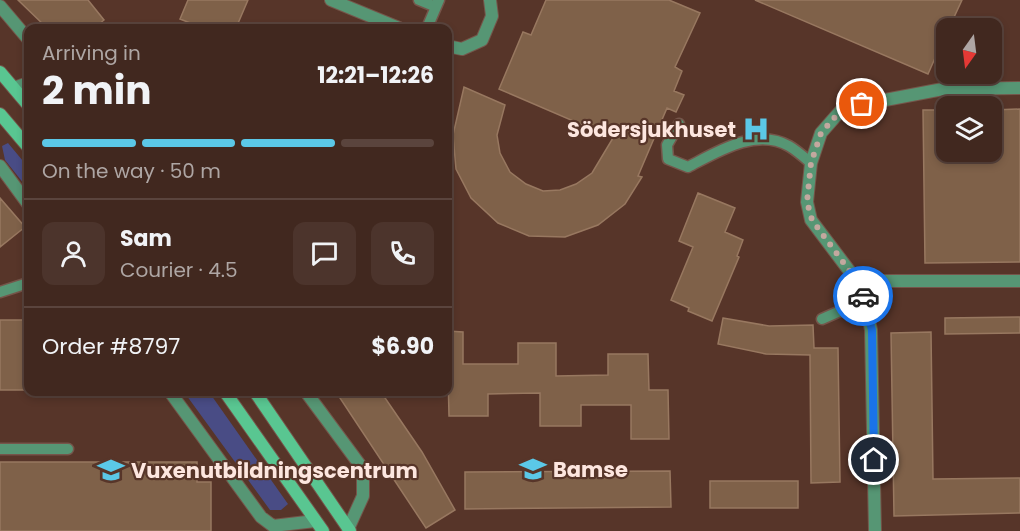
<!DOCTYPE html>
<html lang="en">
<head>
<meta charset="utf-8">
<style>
  body { margin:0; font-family:Poppins,sans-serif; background:#4c342c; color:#f1f3f6; height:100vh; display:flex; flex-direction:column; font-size:22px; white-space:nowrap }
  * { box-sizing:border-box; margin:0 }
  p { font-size:20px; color:#aea6a4 }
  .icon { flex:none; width:33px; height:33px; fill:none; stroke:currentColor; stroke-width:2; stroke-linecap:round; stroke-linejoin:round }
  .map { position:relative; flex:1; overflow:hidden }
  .side { position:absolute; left:24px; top:24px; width:428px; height:372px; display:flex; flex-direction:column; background:#41281f; border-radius:12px; box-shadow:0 3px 9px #0003,0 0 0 2px #5a443d }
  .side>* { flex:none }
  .needle { width:39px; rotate:194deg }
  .fabs { position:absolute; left:936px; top:18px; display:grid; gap:12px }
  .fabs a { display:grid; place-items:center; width:66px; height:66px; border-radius:12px; background:#41281f; box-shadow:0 3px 9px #0003,0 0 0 2px #5a443d; font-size:30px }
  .pin { position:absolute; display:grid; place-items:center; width:51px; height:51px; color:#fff; margin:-26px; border:3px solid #fff; border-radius:50%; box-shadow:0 2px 6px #0007 }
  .courier { position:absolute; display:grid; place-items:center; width:60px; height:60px; margin:-30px; border:4px solid #1a73e8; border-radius:50%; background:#fff; color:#222; box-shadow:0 2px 8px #0007 }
  .overview em { font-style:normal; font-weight:700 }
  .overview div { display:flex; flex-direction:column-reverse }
  .overview { display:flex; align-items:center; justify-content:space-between; height:102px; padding:0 18px }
  h1 { font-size:39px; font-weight:700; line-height:45px }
  .bar { display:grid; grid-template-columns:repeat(4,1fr); gap:9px 6px; align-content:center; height:72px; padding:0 18px }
  .bar i { height:8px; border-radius:4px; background:#5a443d }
  .bar .on { background:#5bc8e7 }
  .bar p { grid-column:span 4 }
  .line { display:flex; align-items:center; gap:15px; padding:0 18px; border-top:2px solid #5a443d }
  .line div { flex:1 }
  .round { display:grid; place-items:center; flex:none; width:63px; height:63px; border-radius:12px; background:#4c342c }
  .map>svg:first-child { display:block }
  .grass { fill:#494c85 }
  .building { fill:#7f6149; stroke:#987860; stroke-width:1.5 }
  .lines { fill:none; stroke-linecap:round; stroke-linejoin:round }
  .lane-casing { stroke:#75554a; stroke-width:13 }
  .street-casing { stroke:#75554a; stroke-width:14 }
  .secondary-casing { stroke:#75554a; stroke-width:14 }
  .lane { stroke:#569674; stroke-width:10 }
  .street { stroke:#569674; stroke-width:12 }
  .secondary { stroke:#59c691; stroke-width:12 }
  .done { stroke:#c3a89f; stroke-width:6; stroke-dasharray:0 10.8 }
  .route { stroke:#1a73e8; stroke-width:8 }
  .labels { text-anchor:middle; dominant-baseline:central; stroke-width:4.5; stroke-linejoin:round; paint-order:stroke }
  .poi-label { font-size:21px; font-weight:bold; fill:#fde6df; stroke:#573529; text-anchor:start }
</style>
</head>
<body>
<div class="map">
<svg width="1020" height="531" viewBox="0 0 1020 531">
  <rect width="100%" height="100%" fill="#573529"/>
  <path class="grass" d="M8,143L28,167V189L5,160L2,146Z
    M184,392H209L288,504L281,510H270Z"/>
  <path class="building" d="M18,0H88L104,20L94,28H47Z
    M188,0H248L236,28H203L180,19Z
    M546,0H669L700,13L675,67L682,71L674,91L684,95L676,112L667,108L638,176L642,177L625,204L598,225L565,237L529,236L498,223L471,198L456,169L453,135L464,87L505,105L497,135L500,153L510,172L526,184L543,191L560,190L576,184L592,173L613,138L499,89L523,32L531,35Z
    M755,0H962L949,28H946V33L928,74Z
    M1020,109V262L925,263L923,110H946V152H992V110Z
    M698,193L735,208L725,232L743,240L737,256L739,257L712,321L688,311L689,308L671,300L693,247L679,241Z
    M0,198L25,227L0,247Z
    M1020,317V333L945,334V318Z
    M723,318L769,326L813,325L814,348H838L840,482L811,483L810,355L766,354L718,344Z
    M0,320H28V390H0Z
    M447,331L463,332V364H518V343H556V376L608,375V354H648L649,390H668L669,439H631V405H581V426H540V393L488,394V416H449Z
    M931,332L933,479L1020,478V513L894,516L891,333Z
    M336,392H381L422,452L455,510L426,528Z
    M0,462H197V482H211V531H0Z
    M670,471L671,507L465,509V472Z
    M710,481H798V508H710Z"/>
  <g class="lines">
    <defs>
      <path id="lane" d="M419,0L436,7
        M427,28L439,0
        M679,124L667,145L668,159L688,167C717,152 756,127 789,146C796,150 804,157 811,163
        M0,292L28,283
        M822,319L865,300
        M0,449H68"/>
      <path id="street" d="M331,0L399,28
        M0,6L28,39
        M447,46L462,49L482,40L492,16L490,0
        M14,88L28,83
        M0,166L28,204
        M857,281H1020
        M170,392L261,517L273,526L315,521
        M306,392L363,469V496L348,529
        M875,531L871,330L865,300L857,281L811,220L807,202L811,163L821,133L843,108L943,89L1020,88"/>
      <path id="secondary" d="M0,72L28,105
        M0,114L28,147
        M225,392L323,531
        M255,392L350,531"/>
    </defs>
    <use href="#lane" class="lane-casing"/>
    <use href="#street" class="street-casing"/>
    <use href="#secondary" class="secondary-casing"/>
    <use href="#lane" class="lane"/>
    <use href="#street" class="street"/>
    <use href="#secondary" class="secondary"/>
  </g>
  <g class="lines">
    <path class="done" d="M862,104L843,108L821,133L811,163L807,202L812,220L857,281L863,296"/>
    <path class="route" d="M863,296L872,330L874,460"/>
  </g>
  <defs>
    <symbol id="hospital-bare" viewBox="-9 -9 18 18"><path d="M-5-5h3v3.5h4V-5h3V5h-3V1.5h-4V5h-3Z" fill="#5bc8e7" stroke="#573529" stroke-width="2.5" paint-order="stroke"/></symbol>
    <symbol id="school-bare" viewBox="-9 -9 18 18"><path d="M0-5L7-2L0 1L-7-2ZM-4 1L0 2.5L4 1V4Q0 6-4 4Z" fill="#5bc8e7" stroke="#573529" stroke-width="2.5" paint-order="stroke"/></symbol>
  </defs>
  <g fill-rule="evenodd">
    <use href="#hospital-bare" x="737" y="110" width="38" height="38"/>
    <use href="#school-bare" x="514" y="450" width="38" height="38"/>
    <use href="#school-bare" x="92" y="451" width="38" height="38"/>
  </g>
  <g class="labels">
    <g class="poi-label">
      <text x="736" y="129" text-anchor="end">Södersjukhuset</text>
      <text x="553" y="469">Bamse</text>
      <text x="131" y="470">Vuxenutbildningscentrum</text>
    </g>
  </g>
</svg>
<div class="fabs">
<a><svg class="needle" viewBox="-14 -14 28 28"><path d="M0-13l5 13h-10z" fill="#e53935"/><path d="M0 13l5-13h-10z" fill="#aea6a4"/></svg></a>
<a><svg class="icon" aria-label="layers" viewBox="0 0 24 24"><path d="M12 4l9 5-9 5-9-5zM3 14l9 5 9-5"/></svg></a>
</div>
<div class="pin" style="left:862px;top:104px;background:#ea580c"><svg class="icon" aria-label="bag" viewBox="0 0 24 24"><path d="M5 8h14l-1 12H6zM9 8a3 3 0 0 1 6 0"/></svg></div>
<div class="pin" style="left:874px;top:460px;background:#1f2937"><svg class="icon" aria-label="home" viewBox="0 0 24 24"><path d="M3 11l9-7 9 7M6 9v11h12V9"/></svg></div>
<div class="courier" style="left:863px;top:296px"><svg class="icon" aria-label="car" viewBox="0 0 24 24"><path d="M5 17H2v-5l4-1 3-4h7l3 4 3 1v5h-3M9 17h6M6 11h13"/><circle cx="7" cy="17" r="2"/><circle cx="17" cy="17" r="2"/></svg></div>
<section class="side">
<div class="overview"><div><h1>2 min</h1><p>Arriving in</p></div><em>12:21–12:26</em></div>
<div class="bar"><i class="on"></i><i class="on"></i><i class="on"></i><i></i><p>On the way · 50 m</p></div>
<div class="line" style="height:108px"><a class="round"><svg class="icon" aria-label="person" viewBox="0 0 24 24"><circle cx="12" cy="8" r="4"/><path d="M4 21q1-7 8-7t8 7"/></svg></a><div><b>Sam</b><p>Courier · 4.5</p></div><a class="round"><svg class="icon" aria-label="chat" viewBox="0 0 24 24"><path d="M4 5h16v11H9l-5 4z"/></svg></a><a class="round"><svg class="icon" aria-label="phone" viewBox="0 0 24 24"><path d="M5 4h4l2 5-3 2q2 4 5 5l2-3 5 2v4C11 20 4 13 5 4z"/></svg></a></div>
<div class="line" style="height:78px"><div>Order #8797</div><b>$6.90</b></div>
</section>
</div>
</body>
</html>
